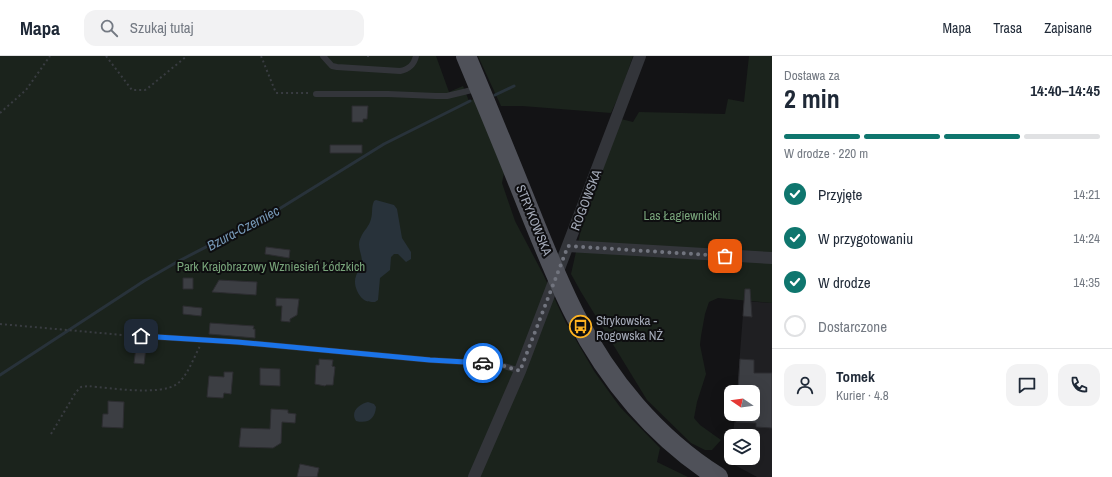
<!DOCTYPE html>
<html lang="pl">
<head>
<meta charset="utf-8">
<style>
  body { margin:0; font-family:"Archivo Narrow",sans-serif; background:#f2f2f3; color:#1f2937; height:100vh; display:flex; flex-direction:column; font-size:15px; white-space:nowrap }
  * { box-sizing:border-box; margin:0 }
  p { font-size:13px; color:#747a83 }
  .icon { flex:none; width:22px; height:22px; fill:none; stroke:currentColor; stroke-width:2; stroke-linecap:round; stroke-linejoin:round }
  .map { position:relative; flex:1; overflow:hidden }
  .drawer { display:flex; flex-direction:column; background:#fff; width:340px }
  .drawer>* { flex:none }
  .needle { width:26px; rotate:283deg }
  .controls { position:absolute; left:724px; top:329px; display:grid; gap:8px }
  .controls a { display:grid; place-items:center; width:36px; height:36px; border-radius:8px; background:#fff; box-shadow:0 4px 16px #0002; font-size:20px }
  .pin { position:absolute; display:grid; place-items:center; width:34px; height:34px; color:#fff; margin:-17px; border-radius:8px; box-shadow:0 2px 6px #0006 }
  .courier { position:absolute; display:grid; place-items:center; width:40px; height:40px; margin:-20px; border:3px solid #1a73e8; border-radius:50%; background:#fff; color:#222; box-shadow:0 1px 5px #0007 }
  .head em { font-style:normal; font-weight:700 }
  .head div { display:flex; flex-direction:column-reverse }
  .head { display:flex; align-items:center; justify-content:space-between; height:68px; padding:0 12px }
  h1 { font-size:26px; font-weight:700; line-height:30px }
  .bar { display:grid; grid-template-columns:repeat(4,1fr); gap:6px 4px; align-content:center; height:48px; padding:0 12px }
  .bar i { height:5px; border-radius:3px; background:#e0e1e3 }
  .bar .current { background:#0f766e }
  .bar p { grid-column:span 4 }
  .line { display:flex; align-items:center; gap:10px; padding:0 12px; border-top:1px solid #e0e1e3 }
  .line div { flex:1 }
  .round { display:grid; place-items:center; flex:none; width:42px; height:42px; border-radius:12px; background:#f2f2f3 }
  ol { padding:0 12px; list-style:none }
  li { display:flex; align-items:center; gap:12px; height:44px }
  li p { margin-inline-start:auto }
  li .icon { padding:4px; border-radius:50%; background:#0f766e; color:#fff; stroke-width:4 }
  li:last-child { color:#747a83 }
  li i { width:22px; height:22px; border:2px solid #e0e1e3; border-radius:50% }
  header { display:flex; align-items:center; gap:24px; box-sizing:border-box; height:56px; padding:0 20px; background:#fff; border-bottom:1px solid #e0e1e3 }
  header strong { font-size:19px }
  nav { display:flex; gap:22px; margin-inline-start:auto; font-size:14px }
  .search { width:280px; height:36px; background:#f2f2f3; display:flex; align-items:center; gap:10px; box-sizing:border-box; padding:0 14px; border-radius:12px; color:#747a83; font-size:15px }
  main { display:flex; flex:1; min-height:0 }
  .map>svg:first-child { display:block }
  .built { fill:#1f1f22 }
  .green { fill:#1b231c }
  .water { fill:#28323a }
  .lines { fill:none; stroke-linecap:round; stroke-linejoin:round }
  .stream { stroke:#28323a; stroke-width:3 }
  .building { fill:#3c3e43; stroke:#2d2d31 }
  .path { stroke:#393c41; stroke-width:2; stroke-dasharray:2 3; stroke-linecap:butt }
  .service { stroke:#33353a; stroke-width:6 }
  .minor { stroke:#33353a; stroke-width:12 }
  .primary { stroke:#4f5159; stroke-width:20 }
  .done { stroke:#71747e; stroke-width:4; stroke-dasharray:0 7.2 }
  .route { stroke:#1a73e8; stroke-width:5 }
  .labels { text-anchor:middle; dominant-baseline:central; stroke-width:4; stroke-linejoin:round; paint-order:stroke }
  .street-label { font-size:13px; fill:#a3a9b7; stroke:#0e0e10 }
  .park-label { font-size:13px; fill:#78a47a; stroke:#0e0e10 }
  .poi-label { font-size:13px; fill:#a3a9b7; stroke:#0e0e10; text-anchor:start }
  .water-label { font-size:14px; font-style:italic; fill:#7698b6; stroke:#0e0e10 }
</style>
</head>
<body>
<header>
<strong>Mapa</strong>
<div class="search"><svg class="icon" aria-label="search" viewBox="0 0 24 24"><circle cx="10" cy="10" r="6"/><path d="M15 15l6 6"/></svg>Szukaj tutaj</div>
<nav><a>Mapa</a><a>Trasa</a><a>Zapisane</a></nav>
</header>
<main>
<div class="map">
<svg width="772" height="421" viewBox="0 0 772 421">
  <rect width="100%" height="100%" fill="#131315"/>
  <path class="built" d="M744,245L772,247V421H757L731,407V402H753V380H733L735,358H753V336H737Z"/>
  <path class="green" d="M0,0H436L449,36L463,30L469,45L474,43L504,117L502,127L515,165L543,218L566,267L594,315L620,351L660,392L657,406L688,421H0Z
    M478,0H633L621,35L611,57L522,50H501Z
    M749,0H772V247L718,242L709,246L705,258L701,280L700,289L706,318L697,346L694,362L700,369L721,384L712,394H705L691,387L647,344L581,236L571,218L582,169L621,63L633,66L639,56L725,58L728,43L744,46Z"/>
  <path class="water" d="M376,144L394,149L397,153L402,182L411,196V203L406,206L398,198H394L391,201L390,214L380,222L378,244L375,246C371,246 366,246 363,243C357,238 353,227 356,220C357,216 361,211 362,206C362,197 356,190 361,181C364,174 369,171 371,163C373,156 371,152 374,145Z
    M368,346L374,348L376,351C375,363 368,368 356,365C350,356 359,348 368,346Z"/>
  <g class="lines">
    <path class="stream" d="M495,39L514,30
      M0,319L144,225L177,206L279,153L384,88L470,45"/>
  </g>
  <path class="building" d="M352,50H368L367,63H363V66H352Z
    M330,89H362V97H330Z
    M266,191L290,194L289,202L265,198Z
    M183,222H193V233H183Z
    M219,224L257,226L256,239L212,236Z
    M745,233H750L752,261L743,260Z
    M276,242L299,243L297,259L290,263V266L281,265L282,250H276Z
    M183,250L202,252L201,260L183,258Z
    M210,267L254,270L253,273H255V282L209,278Z
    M136,291L146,292L144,308L134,307Z
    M319,303L333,304L332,310L335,311L333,329H326L325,330L315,328L316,309H319Z
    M740,303L754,304V317H772V372L756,371V367L736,366L737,358H753V336H738Z
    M260,312L280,313V330L260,329Z
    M224,316H233L231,338L224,337L223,342L207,341L209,320L224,321Z
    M108,345L124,346L123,372L102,371L103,358H108Z
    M271,353L288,354V357L296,358L295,367L282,366L281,387L273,392L239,391L241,372L270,373Z
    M300,408L319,412L317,421H297Z"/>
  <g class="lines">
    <path class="path" d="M106,0L132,34H145L148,32L187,0
      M261,0L276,37H308
      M367,0H370
      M0,57L26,34L50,0
      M0,268L134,280
      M51,378L76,336L81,331L88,330C109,332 161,340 177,328C187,321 194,301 200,290"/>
    <path class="service" d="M323,0L332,10L337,11L400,15C409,13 414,9 416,0
      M316,38H388L436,40H447L476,33
      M141,280L237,286L430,304L498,308L520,315"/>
    <path class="minor" d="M568,190L772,202
      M474,421L520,315L640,0"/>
    <path class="primary" d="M466,0C487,50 508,101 528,151C543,188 557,224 575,259C608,324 656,382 718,421"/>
  </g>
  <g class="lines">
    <path class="done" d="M483,307L498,308L520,315L568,190L725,200"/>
    <path class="route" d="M141,280L237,286L430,304L483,307"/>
  </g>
  <defs>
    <symbol id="bus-ring" viewBox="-11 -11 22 22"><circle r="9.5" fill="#0e0e10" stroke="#ffb321" stroke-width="1.5"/><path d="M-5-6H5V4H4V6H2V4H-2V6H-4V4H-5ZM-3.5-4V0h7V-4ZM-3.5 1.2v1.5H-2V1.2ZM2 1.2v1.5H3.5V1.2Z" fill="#ffb321"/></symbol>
  </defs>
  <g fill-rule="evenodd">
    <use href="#bus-ring" x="568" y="258" width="25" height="25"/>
  </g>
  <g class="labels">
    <g class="street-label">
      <text transform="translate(586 144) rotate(-69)">ROGOWSKA</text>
      <text transform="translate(534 164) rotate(68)">STRYKOWSKA</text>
    </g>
    <g class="park-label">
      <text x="682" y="159">Las Łagiewnicki</text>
      <text x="271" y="210">Park Krajobrazowy Wzniesień Łódzkich</text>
    </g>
    <g class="poi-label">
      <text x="596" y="264">Strykowska -<tspan x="596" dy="15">Rogowska NŻ</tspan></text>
    </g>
    <g class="water-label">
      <text transform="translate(243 172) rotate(-28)">Bzura-Czerniec</text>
    </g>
  </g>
</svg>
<div class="controls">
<a><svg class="needle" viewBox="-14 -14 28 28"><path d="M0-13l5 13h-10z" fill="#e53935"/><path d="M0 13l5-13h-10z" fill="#747a83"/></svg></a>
<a><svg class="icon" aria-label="layers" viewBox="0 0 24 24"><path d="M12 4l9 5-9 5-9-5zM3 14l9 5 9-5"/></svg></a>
</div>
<div class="pin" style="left:725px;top:200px;background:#ea580c"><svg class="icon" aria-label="bag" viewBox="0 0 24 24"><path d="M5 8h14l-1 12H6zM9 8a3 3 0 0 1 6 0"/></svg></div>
<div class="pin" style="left:141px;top:280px;background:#1f2937"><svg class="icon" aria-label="home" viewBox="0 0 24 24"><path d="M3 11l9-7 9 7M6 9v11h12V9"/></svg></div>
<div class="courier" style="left:483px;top:307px"><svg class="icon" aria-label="car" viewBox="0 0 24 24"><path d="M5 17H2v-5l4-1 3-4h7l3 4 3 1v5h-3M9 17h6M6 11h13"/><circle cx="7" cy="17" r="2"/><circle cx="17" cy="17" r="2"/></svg></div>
</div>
<section class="drawer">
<div class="head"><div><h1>2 min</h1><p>Dostawa za</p></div><em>14:40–14:45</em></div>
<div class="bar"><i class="current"></i><i class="current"></i><i class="current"></i><i></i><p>W drodze · 220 m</p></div>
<ol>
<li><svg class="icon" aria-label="check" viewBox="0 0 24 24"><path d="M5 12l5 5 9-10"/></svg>Przyjęte<p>14:21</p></li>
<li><svg class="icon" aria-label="check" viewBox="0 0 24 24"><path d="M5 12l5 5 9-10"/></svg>W przygotowaniu<p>14:24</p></li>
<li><svg class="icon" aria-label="check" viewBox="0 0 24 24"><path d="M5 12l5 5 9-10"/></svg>W drodze<p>14:35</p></li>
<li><i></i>Dostarczone</li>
</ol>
<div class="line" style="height:72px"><a class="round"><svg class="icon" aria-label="person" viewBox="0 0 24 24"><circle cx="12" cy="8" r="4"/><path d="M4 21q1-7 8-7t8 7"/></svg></a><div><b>Tomek</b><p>Kurier · 4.8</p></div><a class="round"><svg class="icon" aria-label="chat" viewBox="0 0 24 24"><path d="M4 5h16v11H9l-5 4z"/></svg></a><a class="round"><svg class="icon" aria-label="phone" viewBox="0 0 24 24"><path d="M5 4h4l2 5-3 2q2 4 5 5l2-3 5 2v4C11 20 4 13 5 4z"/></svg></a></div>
</section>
</main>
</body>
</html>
